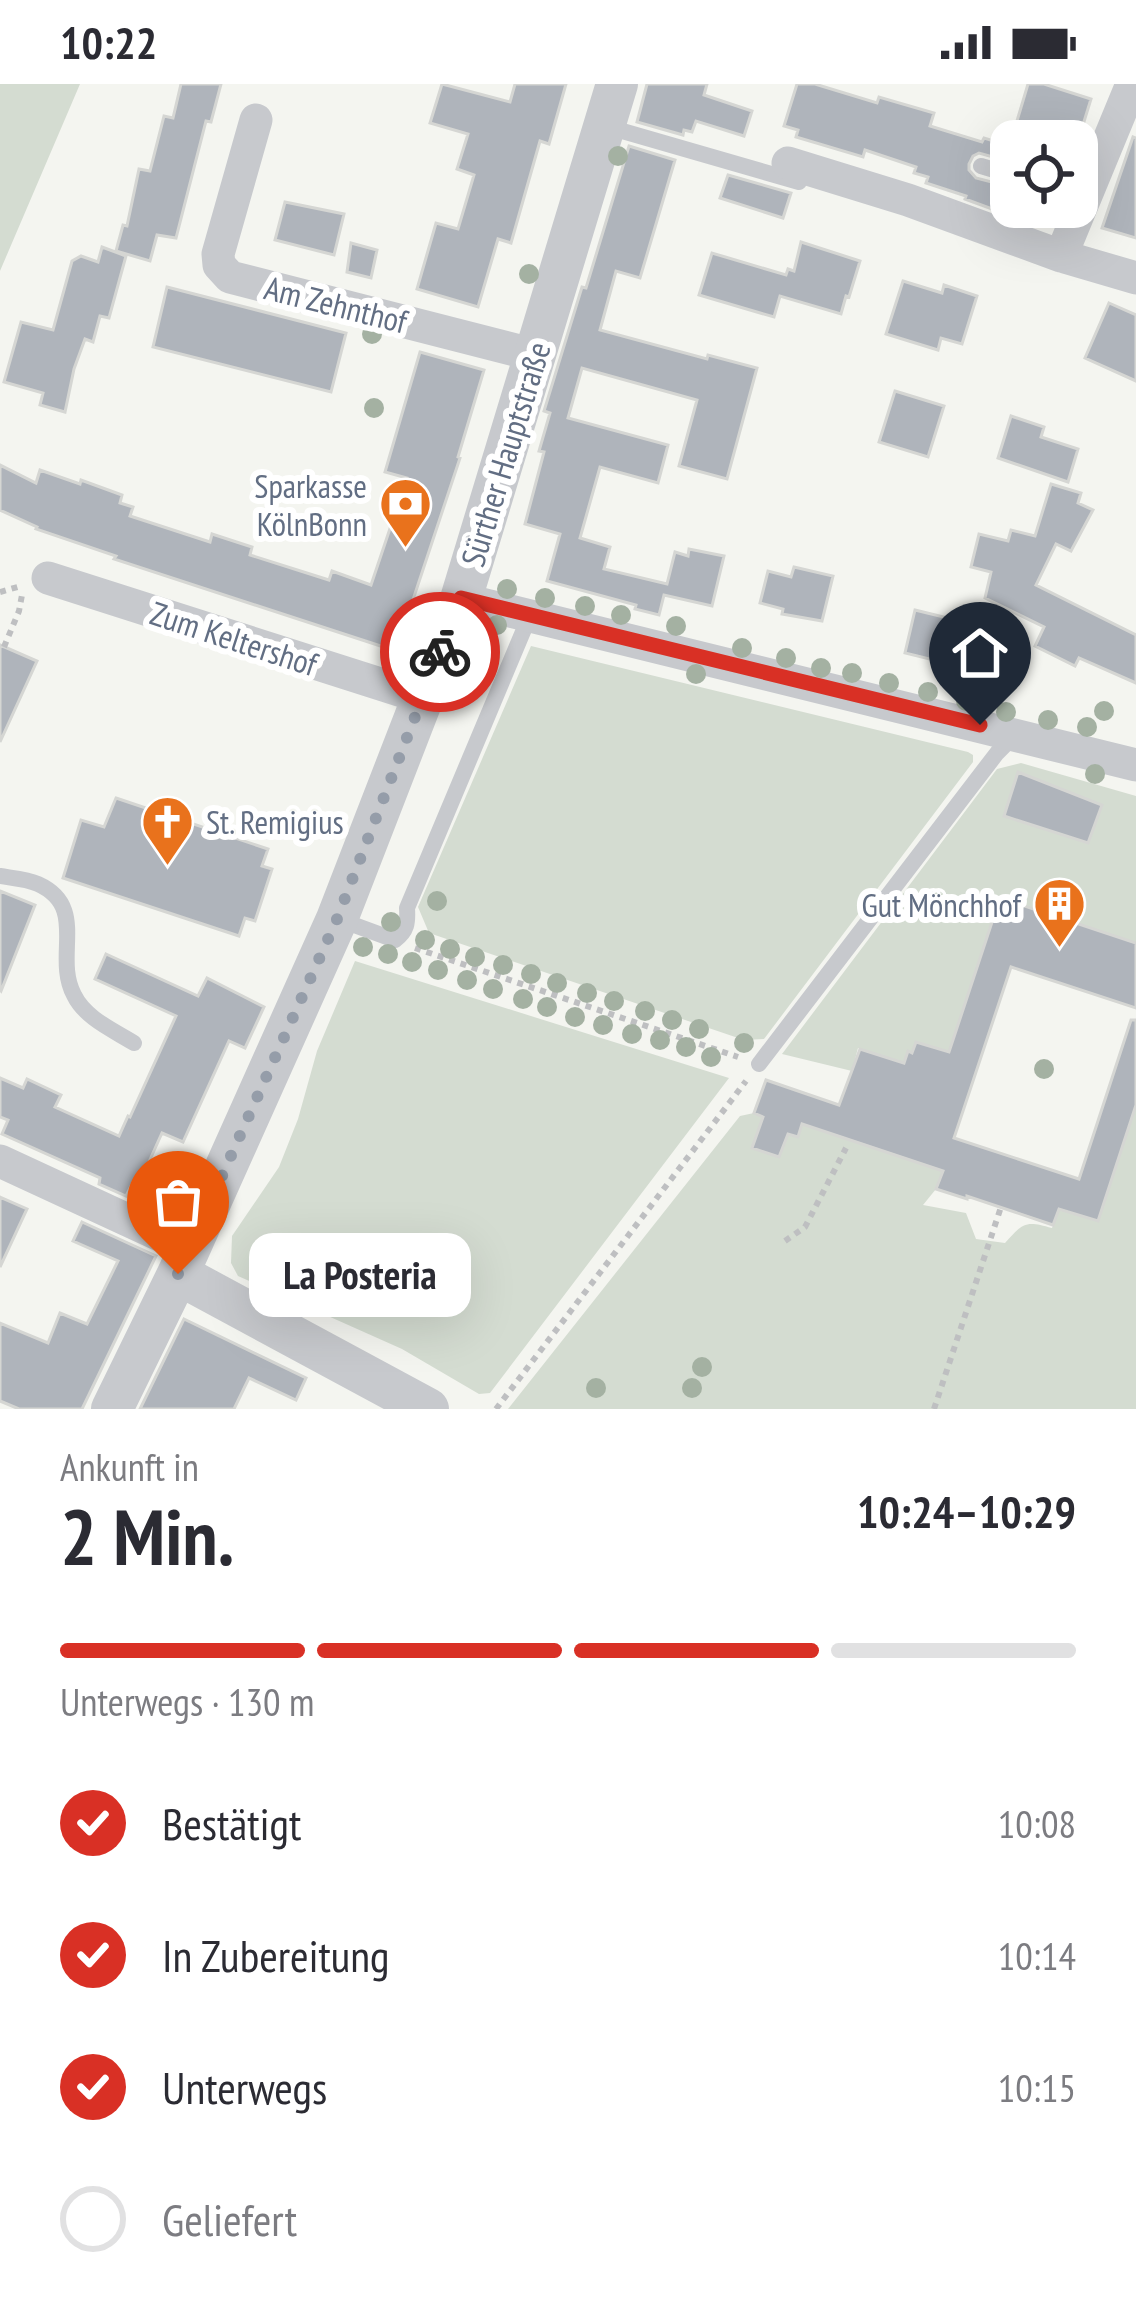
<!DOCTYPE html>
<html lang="de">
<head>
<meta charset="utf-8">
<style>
  body { margin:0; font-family:"PT Sans Narrow",sans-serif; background:#f7f7f7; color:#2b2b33; height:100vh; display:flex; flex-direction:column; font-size:45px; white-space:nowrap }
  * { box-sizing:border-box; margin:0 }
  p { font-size:39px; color:#7c7c81 }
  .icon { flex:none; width:66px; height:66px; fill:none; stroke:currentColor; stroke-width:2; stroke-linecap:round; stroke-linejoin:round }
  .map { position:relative; height:1325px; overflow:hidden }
  .panel { display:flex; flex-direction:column; background:#fff; flex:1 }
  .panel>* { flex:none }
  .buttons { position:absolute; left:990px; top:36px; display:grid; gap:24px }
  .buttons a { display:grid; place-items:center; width:108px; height:108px; border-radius:24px; background:#fff; box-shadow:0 12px 48px #0002; font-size:60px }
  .pin { position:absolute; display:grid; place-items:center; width:102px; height:102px; color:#fff; margin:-123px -51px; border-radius:50% 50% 50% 0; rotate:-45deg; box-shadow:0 0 12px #0007 }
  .pin .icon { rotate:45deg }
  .courier { position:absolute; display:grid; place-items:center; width:120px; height:120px; margin:-60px; border:9px solid #d93025; border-radius:50%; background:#fff; color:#222; box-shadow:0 3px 15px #0007 }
  .bubble { position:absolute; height:84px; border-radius:24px; background:#fff; box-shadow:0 12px 48px #0002; font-size:39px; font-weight:700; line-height:84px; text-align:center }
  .head em { font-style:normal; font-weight:700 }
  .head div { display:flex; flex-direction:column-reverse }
  .head { display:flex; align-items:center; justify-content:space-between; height:204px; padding:0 60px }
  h1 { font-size:78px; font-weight:700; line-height:90px }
  .bar { display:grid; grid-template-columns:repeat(4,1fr); gap:18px 12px; align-content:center; height:144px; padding:0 60px }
  .bar i { height:15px; border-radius:9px; background:#e1e1e2 }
  .bar .on { background:#d93025 }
  .bar p { grid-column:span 4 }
  ol { padding:0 60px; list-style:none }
  li { display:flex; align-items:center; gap:36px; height:132px }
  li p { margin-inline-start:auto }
  li .icon { padding:12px; border-radius:50%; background:#d93025; color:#fff; stroke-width:4 }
  li:last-child { color:#7c7c81 }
  li i { width:66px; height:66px; border:6px solid #e1e1e2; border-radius:50% }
  .status { display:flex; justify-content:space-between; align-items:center; height:84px; padding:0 60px; background:#fff; direction:ltr }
  .status svg { height:33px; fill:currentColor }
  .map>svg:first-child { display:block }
  .green { fill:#d4dcd1 }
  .building { fill:#afb4bb; stroke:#d5d6d3; stroke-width:3 }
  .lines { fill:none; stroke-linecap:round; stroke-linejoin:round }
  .path { stroke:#bebfc1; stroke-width:6; stroke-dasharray:6 6; stroke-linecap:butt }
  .service { stroke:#c7c9cd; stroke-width:16 }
  .minor { stroke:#c7c9cd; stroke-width:33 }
  .tertiary { stroke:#c7c9cd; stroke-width:42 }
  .tree { fill:#a4b1a2 }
  .done { stroke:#959da9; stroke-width:12; stroke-dasharray:0 21.6 }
  .route { stroke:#d93025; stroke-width:15 }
  .labels { text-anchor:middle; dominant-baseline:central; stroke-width:12; stroke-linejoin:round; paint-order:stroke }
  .street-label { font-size:33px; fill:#626e83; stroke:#fff }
  .poi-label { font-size:33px; fill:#626e83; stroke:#fff; text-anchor:end }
</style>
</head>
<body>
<div class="status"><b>10:22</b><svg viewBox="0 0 49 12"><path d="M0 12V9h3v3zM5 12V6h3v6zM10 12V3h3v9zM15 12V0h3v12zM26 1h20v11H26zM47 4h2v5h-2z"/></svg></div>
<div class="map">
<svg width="1136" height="1325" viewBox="0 0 1136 1325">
  <rect width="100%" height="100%" fill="#f4f5f0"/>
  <path class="green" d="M0,0H80L0,187Z
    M531,562L968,668L973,671V678L764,955L744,956L429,849L418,823Z
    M1021,679L1136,712V859L1000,814L949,968L916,958L912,969L908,968L902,984L897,977L858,964L852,987L782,970L997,685Z
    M355,877L729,994L490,1309L479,1310L402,1265L238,1192L231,1179L232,1152L279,1083L298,1035L317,967Z
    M1136,1021V1325H508L740,1032L754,1029L763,1033L779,1073L788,1050L798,1053L803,1040L943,1086L936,1105L923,1121L966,1129L976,1155L1005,1159C1023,1139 1025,1136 1052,1144L1059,1125Z"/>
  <path class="building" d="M181,0H221L211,38L206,37L176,154L157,151L150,177L116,167L123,141L127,142L139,85L150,87L164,32L173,34Z
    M442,0L510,18L515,0H566L549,60L540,57L511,159L498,155L478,223L417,205L436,139L458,145L474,91L457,85L468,50L430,39Z
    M647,0H707L704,11L752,27L744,52L696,37L692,48L684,46L683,51L637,38Z
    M797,0H815L877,19L879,13L934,29L930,42L982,58L984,54L1011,62V78L979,69L973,72L969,80V86L976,94L1011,103L1003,129L965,115L966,112L926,99L928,93L914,89L916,83L865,66L863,73L796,53L798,46L784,42Z
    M1028,0H1044L1091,15L1078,57H1011Z
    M1133,53L1136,54V154L1102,144Z
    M629,62L675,76L640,194L616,187L600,246L707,275L708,271L757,284L727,395L679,382L697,316L582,284L568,334L668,361L658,399L600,383L580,454L610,463L604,485L667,500L675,468L688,472L689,465L724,472L712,522L664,511L659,531L635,525L636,521L547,497L560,450L525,440L544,368L539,367L550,329L544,327L582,203L586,204Z
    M728,91L791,109L783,134L720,114Z
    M285,118L344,130L334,171L275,156Z
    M801,158L860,177L849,213L846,212L841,230L780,212L774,233L699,211L712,169L786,191L788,185L794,187Z
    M351,159L377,166L371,194L347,188Z
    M102,163L126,172L109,234L100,232L93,258L85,255L74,285L65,328L40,321L43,309L4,298L21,238L53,246L72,177L81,172L98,178Z
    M903,197L942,209L944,201L977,212L962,260L941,254L938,266L886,250Z
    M167,203L346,249L331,308L153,263Z
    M1109,219L1136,231V297L1085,274Z
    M420,268L484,286L458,373L460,374L396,567L114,475L116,472L36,445L37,443L0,426V381L36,399L40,386L80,400L81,396L122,411L120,419L133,423L130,432L210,458L212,450L252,463L250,471L329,496L332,487L371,501L407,394L385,388Z
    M895,307L944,322L928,373L879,358Z
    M1011,332L1044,343L1041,353L1078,365L1068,398L998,374Z
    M1051,400L1081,409L1078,419L1093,426L1071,467L1056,460L1036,501L1136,551V599L1079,574L1075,582L1035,562L1044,543L985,514L991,488L971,483L979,450L1008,457L1011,446L1035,452Z
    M794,483L833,492L822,537L782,530L783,525L760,519L768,487L791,493Z
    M915,526L993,545L987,570H982L978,587L905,569Z
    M0,561L37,577L0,658Z
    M1018,688L1102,721L1088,759L1004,732Z
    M116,714L268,765L262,782L272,785L255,837L245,834L239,852L63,794L81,736L104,743Z
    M0,807L35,821L1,907L0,906Z
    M1000,814L1136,859V924L1011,883L954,1054L1079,1095L1131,936H1136V1021L1098,1137L1059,1125L1053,1141L967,1112V1115L936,1105L943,1087L802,1040L798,1053L788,1050L779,1073L752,1064L763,1033L754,1029L766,996L839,1021L860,965L904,979L908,967L912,969L916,958L949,968Z
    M106,870L198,912L207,894L264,923L245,964L229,957L183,1058L162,1049L139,1100L133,1098L126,1112L99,1100L100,1094L2,1050L8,1036L0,1033V994L23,1004L27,995L61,1011L55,1023L119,1052L128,1032L130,1033L176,932L95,895Z
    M0,1113L27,1125L0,1183Z
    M82,1138L156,1172L82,1325H19L0,1317V1239L48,1259L60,1229L87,1240L118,1177L73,1157Z
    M184,1235L306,1294L296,1316L249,1294L234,1325H140Z"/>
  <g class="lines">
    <path class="path" d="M0,508L21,502
      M4,563L19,527L22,511
      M415,864L738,973
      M785,1157L805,1143L846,1064
      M496,1325L746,997
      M934,1325L1001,1123"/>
    <path class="service" d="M605,42L799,98
      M981,82L1011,91
      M0,792C12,794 27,795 38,800C89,823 53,872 74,911C85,934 113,946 134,959
      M338,835L395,856C407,847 408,839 407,824L530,531
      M759,980L997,669L1016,650"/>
    <path class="minor" d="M256,36L218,170L219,181L230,193L535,271
      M788,79L908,116L1061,172L1136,194
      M1061,172L1132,0
      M48,494L421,613
      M461,515L1136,681
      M0,1077L188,1164"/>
    <path class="tertiary" d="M178,1190L428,1325
      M112,1325L178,1190L337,835L461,515L617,0"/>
  </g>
  <g class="tree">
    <circle cx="618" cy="72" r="10"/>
    <circle cx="529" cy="190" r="10"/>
    <circle cx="372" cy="250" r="10"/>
    <circle cx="374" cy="324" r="10"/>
    <circle cx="507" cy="505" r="10"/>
    <circle cx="545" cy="514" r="10"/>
    <circle cx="585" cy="522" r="10"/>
    <circle cx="621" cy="531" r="10"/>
    <circle cx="497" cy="541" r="10"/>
    <circle cx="676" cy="542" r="10"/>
    <circle cx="742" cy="564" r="10"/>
    <circle cx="786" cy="574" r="10"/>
    <circle cx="821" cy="584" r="10"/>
    <circle cx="852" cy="589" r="10"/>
    <circle cx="696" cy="590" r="10"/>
    <circle cx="889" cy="599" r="10"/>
    <circle cx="928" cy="608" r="10"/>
    <circle cx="966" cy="617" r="10"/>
    <circle cx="1104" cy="627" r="10"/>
    <circle cx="1006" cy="628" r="10"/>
    <circle cx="1048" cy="636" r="10"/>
    <circle cx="1087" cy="643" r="10"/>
    <circle cx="1095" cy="690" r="10"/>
    <circle cx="437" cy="817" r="10"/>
    <circle cx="391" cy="838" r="10"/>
    <circle cx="425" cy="856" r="10"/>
    <circle cx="363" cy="863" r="10"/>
    <circle cx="450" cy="865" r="10"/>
    <circle cx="388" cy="870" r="10"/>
    <circle cx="475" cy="873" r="10"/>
    <circle cx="412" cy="878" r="10"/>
    <circle cx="503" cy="881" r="10"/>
    <circle cx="438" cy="886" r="10"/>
    <circle cx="531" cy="890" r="10"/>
    <circle cx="467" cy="896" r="10"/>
    <circle cx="557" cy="899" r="10"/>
    <circle cx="493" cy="905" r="10"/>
    <circle cx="587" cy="909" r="10"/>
    <circle cx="523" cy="915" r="10"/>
    <circle cx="614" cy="917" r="10"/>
    <circle cx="547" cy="923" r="10"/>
    <circle cx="645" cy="927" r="10"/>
    <circle cx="575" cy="933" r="10"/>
    <circle cx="672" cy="936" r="10"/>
    <circle cx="603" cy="941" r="10"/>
    <circle cx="699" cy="945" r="10"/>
    <circle cx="632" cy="950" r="10"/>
    <circle cx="660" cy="956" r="10"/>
    <circle cx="744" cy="959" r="10"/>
    <circle cx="686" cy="963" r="10"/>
    <circle cx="711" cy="973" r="10"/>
    <circle cx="1044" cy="985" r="10"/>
    <circle cx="702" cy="1283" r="10"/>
    <circle cx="596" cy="1304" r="10"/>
    <circle cx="692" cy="1304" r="10"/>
  </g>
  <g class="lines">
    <path class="done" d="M178,1190L337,835L440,568"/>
    <path class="route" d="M440,568L461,514L980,641"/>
  </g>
  <defs>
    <symbol id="bank-pin" viewBox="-11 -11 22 30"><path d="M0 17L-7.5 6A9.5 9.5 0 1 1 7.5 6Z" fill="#e9721c" stroke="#fff"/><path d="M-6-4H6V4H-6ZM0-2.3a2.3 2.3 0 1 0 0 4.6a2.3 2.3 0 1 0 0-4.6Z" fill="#fff"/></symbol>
    <symbol id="church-pin" viewBox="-11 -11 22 30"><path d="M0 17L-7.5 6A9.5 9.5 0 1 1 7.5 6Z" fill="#e9721c" stroke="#fff"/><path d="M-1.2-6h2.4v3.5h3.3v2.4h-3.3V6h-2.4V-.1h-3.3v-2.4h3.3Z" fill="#fff"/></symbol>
    <symbol id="building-pin" viewBox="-11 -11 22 30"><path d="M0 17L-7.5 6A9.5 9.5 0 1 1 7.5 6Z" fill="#e9721c" stroke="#fff"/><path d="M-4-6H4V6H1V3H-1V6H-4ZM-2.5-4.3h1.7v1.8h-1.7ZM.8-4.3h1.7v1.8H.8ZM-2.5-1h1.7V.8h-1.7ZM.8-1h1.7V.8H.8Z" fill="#fff"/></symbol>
  </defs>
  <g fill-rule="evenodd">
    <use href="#bank-pin" x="376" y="390" width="59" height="81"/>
    <use href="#church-pin" x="138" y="708" width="59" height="81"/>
    <use href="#building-pin" x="1030" y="790" width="59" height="81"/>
  </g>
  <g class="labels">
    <g class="street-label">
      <text transform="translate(336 220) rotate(14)">Am Zehnthof</text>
      <text transform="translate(505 370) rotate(-73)">Sürther Hauptstraße</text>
      <text transform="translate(234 554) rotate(18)">Zum Keltershof</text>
    </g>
    <g class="poi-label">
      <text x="367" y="401">Sparkasse<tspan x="367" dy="38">KölnBonn</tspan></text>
      <text x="206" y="737" text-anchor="start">St. Remigius</text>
      <text x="1021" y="820">Gut Mönchhof</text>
    </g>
  </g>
</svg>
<div class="buttons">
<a><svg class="icon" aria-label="locate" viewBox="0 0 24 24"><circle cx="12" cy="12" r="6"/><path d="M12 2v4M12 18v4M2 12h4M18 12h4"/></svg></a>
</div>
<div class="pin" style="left:178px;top:1190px;background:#ea580c"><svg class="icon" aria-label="bag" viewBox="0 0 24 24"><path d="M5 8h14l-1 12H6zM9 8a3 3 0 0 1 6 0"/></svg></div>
<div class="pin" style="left:980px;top:641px;background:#1f2937"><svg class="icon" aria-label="home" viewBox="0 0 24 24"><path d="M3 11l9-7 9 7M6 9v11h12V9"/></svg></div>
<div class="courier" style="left:440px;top:568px"><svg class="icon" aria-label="bike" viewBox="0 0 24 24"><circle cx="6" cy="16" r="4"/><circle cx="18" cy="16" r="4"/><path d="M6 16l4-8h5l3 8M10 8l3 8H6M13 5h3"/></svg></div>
<div class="bubble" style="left:249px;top:1149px;width:222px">La Posteria</div>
</div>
<section class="panel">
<div class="head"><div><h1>2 Min.</h1><p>Ankunft in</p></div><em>10:24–10:29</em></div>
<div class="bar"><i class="on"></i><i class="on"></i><i class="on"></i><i></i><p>Unterwegs · 130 m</p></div>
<ol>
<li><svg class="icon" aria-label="check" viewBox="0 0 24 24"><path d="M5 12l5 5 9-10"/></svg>Bestätigt<p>10:08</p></li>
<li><svg class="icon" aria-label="check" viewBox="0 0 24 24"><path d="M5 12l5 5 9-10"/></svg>In Zubereitung<p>10:14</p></li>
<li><svg class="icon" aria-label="check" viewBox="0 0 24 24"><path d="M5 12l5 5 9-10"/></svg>Unterwegs<p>10:15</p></li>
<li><i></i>Geliefert</li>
</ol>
</section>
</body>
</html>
